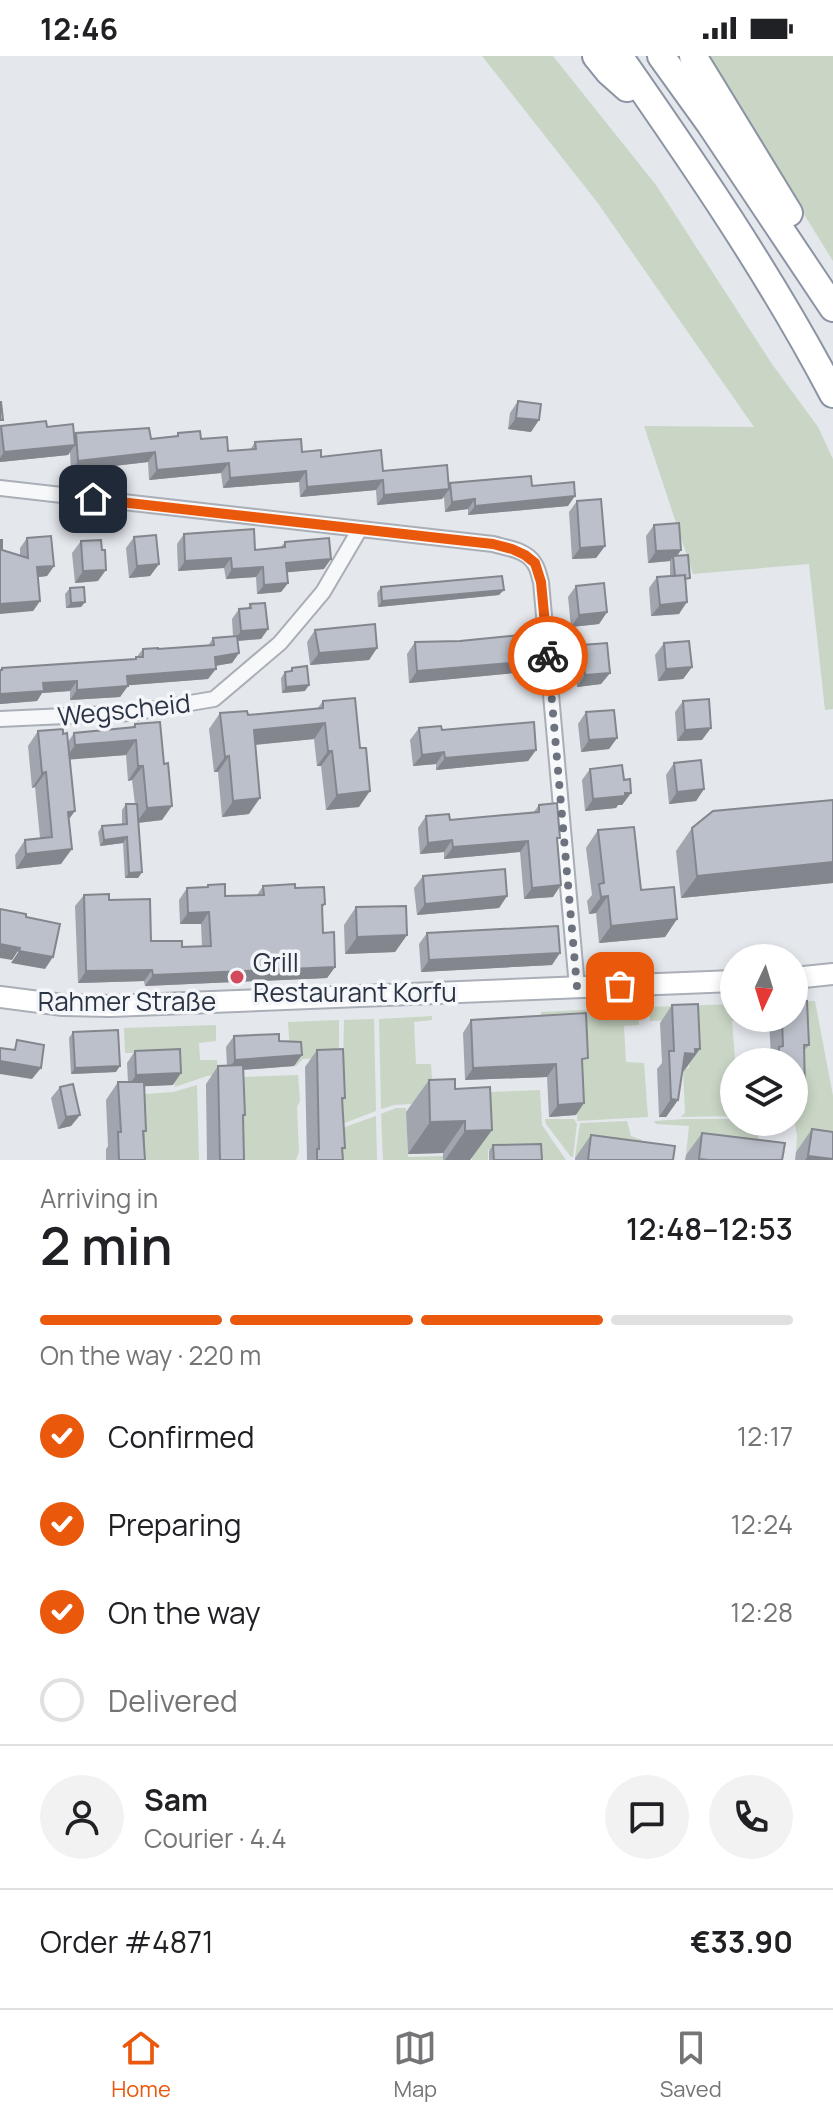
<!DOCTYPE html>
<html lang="en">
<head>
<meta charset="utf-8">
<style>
  body { margin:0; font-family:Manrope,sans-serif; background:#f2f2f2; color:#202124; height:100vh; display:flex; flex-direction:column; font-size:30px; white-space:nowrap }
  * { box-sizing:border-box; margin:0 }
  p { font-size:26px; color:#757577 }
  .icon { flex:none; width:44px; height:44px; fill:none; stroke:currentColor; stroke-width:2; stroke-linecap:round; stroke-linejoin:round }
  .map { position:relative; height:1104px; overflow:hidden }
  .details { display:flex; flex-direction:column; background:#fff; flex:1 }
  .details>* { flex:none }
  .needle { width:52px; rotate:184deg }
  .tools { position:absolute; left:720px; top:888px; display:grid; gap:16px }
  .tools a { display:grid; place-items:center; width:88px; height:88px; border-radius:50%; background:#fff; box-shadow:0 4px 12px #0003; font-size:40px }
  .pin { position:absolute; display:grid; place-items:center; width:68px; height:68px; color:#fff; margin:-34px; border-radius:16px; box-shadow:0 4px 12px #0006 }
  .courier { position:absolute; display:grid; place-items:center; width:80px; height:80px; margin:-40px; border:6px solid #ea580c; border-radius:50%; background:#fff; color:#222; box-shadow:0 2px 10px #0007 }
  .headline em { font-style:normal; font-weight:600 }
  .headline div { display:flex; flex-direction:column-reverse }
  .headline { display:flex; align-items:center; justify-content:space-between; height:136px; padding:0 40px }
  h1 { font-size:52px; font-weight:600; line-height:60px }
  .bar { display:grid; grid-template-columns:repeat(4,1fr); gap:12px 8px; align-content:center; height:96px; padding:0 40px }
  .bar i { height:10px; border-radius:6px; background:#e0e0e0 }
  .bar .on { background:#ea580c }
  .bar p { grid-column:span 4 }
  .line { display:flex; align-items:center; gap:20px; padding:0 40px; border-top:2px solid #e0e0e0 }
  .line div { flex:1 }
  .round { display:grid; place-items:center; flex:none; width:84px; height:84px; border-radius:42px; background:#f2f2f2 }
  ol { padding:0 40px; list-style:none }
  li { display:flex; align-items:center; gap:24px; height:88px }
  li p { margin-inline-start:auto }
  li .icon { padding:8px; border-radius:50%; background:#ea580c; color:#fff; stroke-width:4 }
  li:last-child { color:#757577 }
  li i { width:44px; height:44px; border:4px solid #e0e0e0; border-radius:50% }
  .status { display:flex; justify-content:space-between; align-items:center; height:56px; padding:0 40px; background:#fff; direction:ltr }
  .status svg { height:22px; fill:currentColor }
  .tabs { display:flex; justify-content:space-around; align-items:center; height:112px; border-top:2px solid #e0e0e0; background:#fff; font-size:22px; color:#757577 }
  .tabs a { display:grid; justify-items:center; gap:4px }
  .tabs .on { color:#ea580c }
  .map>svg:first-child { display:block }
  .green { fill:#c9d6c5 }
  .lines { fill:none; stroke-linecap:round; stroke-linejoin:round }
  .street-casing { stroke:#a9aeb7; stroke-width:18 }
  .secondary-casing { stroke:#a9aeb7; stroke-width:24 }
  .highway-casing { stroke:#8b94a3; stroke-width:30 }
  .street { stroke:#f7f8fa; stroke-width:14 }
  .secondary { stroke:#fff; stroke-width:20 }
  .highway { stroke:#fff; stroke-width:26 }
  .wall { fill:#a1a5ae }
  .shaded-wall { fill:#83868d }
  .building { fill:#bbc0ca; stroke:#83868d; stroke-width:2 }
  .done { stroke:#6c737f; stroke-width:8; stroke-dasharray:0 14.4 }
  .route { stroke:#ea580c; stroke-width:10 }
  .poi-dot { fill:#d1495b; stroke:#f4f6f9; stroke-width:3 }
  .labels { text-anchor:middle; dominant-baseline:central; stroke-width:7; stroke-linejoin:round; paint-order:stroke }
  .street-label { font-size:26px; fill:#2b3445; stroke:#f4f6f9 }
  .poi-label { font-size:26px; fill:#2b3445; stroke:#f4f6f9; text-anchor:start }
</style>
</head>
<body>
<div class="status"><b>12:46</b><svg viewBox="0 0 49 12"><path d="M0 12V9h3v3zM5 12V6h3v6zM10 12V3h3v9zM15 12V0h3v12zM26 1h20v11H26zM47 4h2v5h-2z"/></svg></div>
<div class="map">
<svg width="833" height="1104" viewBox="0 0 833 1104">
  <rect width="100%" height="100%" fill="#e4e7ec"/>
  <path class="green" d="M482,0H553L656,129L772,308L818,371L833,403V653L825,654L809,508L693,518L644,370L754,371L597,146Z
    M706,0H833V205Z
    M815,945L833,1040V1100L796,1097L797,1080L794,1062V946Z
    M734,948V962L749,963L732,965L735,1003H753V1006H734V1060L681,1061L685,1057L683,1013L689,1012L687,966L676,964L650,965L649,951Z
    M638,951L639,969L624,970L626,1006L644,1007L648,1061L577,1065L578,1018L542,969L541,956Z
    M432,960V964L414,966L416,1008H431L433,1037L430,1047L394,1049L381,1053L379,963Z
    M374,963L376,1055L342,1068L344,964Z
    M339,964V1001L303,1003L295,1011V997L290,996L288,966Z
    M216,969V985L199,987L200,1004H217L218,1015L215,1019L207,1020L175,1031L173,1003L155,997H125L124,972Z
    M298,1019L300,1045L297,1051L299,1096L296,1104H243L242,1021Z
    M197,1029L199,1104H144L143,1040L145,1038L173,1036Z
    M540,1034L542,1069L566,1104H538L537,1092L488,1094V1104H472V1069L481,1039L491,1036Z
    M396,1052H406L408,1101L443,1100V1104H383L381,1058Z
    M376,1060L377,1104H342V1072Z
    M545,1063H574L577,1068L573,1101H571L546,1068Z
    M685,1063H734V1066H757L759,1089L782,1091L785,1095L783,1104H729L686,1099L689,1070L656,1068L654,1065Z
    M627,1065L631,1080L642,1084V1096L672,1104H601L575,1101L580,1067Z"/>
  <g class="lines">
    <defs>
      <path id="street" d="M0,432L493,488C507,492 526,494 534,507C538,512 539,520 541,526L577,931
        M0,663L131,657L214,643L280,587L323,536L360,473"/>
      <path id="secondary" d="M794,922L833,918
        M0,941L63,949L111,950L734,925"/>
      <path id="highway" d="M596,0L609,16L627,32
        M619,0C695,109 771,220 833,338
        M661,0L710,68L833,252
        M693,0L789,157"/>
    </defs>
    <use href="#street" class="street-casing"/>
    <use href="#secondary" class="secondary-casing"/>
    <use href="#highway" class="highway-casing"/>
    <use href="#street" class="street"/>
    <use href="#secondary" class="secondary"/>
    <use href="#highway" class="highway"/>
  </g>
  <path class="wall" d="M518,345L531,376L508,373L510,357Z
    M1,370L47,371L74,380L76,377L151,383L176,381L178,377L201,383L228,395L250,394L255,386L449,429L450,427L532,430L568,450L468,459V453L445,456L444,441L442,443L377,449L376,434L300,441L299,426L223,432L221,417L149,424L148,406L71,415L70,396L68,399L0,406V372Z
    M577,445L605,490L596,502L572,503L569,456Z
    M654,469L681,494L677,500L686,528L679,558L651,560L649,532L657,521L670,520V505L648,507L646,480Z
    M184,478L255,494L280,492L285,486L324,513L287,516L288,527L281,536L257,538L256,521L226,523L224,512L178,515L177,488Z
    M134,481L159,508L150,520L129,522L126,492Z
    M27,482L54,510L47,520L38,521L40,545L33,555L2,494L20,499V492Z
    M81,485L102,494L98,525L75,527L72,497Z
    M576,530L607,556L599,568L571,571L568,541Z
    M381,531L499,539L378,551L377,537Z
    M70,532L85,546L81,551L66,552L65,538Z
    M250,548L268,573L261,583L238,585L239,597L232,607L215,610L208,623L128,629L120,641L70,644V635L42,637L37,645L0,648V614L2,612L135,603L143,593H158L208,590L213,582L233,580L232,563L239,553L248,552Z
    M315,574L377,592L369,604L310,609L307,586Z
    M460,585L543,604L535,615L409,627L407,598L415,586Z
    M664,587L692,611L683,623L658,625L655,599Z
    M582,589L610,617L601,628L577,631L574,600Z
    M292,612L305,635L282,637L281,622L285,616H289Z
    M323,645L359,751L326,754L321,710H317L314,683L255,689L249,758L222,761L218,716H214L209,673L220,657L248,659L317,653Z
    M683,645L702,684L677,685L675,656Z
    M586,656L617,682L609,693L581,696L578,668Z
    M135,668L162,764L138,767L142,816L138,822H125L123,787L100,790L98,776L102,770L122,768V754L126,748H135L132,724L128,725L126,699L69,703V764L61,808L16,813L15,799L25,784L40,782L35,731L32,732L28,690L38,675L68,686L74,677L132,671Z
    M419,672L442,674L536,694L528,705L436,714V708L413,710L410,684Z
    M674,707L704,733L696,745L669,748L666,719Z
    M590,713L624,724L631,737L622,749H618L616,752L585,755L582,724Z
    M833,744V827L681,842L676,795L692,772Z
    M539,749L557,785L553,841L524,843L520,796L444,803V796L420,798L418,772L426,760L450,764L533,757Z
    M598,774L641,834L677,863L665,881L599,887L596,857L589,858L587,845L592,839L586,792Z
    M423,820L507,840L499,852L417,859L414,832Z
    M208,829L225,840L257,839L263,830L295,832L325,848L322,852L323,877L335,911L327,922L145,930L144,925L78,927L75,850L84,839L109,844L151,885L182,891L202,890L201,868H180L179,844L187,832L206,831Z
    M356,851L407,879L395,896L345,898L344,869Z
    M427,877L552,909L421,916L419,888Z
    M672,949L688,1010L682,1015L678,1044L666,1061H659L657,1013L662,1007L660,967Z
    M769,962H794L809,989L794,1006H768L771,1002Z
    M471,964L582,1010L576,1059L549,1061L547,1021L465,1024L463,977Z
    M73,976L116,1016L71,1018L69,982Z
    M234,980L279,985L294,1010L243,1014L245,1059L243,1062L244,1104H207L206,1028L218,1010H227L226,991Z
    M317,994L345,1042L342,1046L345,1092L342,1095L343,1104H307L305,1011Z
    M135,995L173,1029L144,1030L145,1104H106V1093L108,1090L106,1044L118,1026H128L127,1007Z
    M429,1024L455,1033L492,1074L470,1104H443V1097L408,1098L406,1056Z
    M60,1031L80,1059L71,1070L58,1073L51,1042Z
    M812,1073L833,1104H795L796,1096Z
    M702,1077L782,1104H685L686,1099Z
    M591,1079L673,1104H575V1102Z
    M493,1089L542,1104H489V1095Z"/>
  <path class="shaded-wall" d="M516,362L539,364L531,376L508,373Z
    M75,389L68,399L0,406V402L4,396Z
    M155,396L148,406L71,415L78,405Z
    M229,407L221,417L149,424L157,414Z
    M306,415L299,426L223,432L230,422Z
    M383,424L376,434L300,441L307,431Z
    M449,433L442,443L377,449L384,439Z
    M575,440L568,450L468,459L475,450Z
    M475,443L468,453L445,456L452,446Z
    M605,490L596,502L572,503L580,492Z
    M681,494L673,505V500L670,505L648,507L656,495Z
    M231,502L224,512L178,515L185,505Z
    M331,503L324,513L280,517L286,507Z
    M159,508L150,520L129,522L137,510Z
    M54,510L47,520L30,522L37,511Z
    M263,511L256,521L226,523L232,513Z
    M106,514L98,525L75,527L83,515Z
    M288,527L281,536L257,538L264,529Z
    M504,534L499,539L378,551L382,545Z
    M40,545L33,555L0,558V548Z
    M85,546L81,551L66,552L71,547Z
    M687,546L679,558L651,560L660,549Z
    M607,556L599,568L571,571L579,559Z
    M268,573L261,583L234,585L241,575Z
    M377,592L369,604L310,609L319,597Z
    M239,597L232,607L208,611L215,601Z
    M543,604L535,615L409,627L417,615Z
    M692,611L683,623L658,625L666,613Z
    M216,613L208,623L120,630L127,620Z
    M610,617L601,628L577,631L585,619Z
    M77,625L70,635L42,637L37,645L0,648V638L43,627Z
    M309,629L305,635L282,637L286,631Z
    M128,630L120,641L70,644L77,634Z
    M325,667L314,683L242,690L254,674Z
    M711,672L702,684L677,685L685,674Z
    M617,682L609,693L581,696L589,684Z
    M136,684L126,699L65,704L75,689Z
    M536,694L528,705L436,714L445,702Z
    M328,695H332L321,710H317Z
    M444,696L436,708L413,710L422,699Z
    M229,700L218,716H214L225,701Z
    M138,710H143L132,724L128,725Z
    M46,716L35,731L32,732L42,717Z
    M704,733L696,745L669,748L677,736Z
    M370,735L359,751L326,754L337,739Z
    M625,737H631L622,749H618L616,752L585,755L593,743Z
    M260,742L249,758L222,761L233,745Z
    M172,750L162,764L136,767L147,752Z
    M75,755L64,770L68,756Z
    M127,781L123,787L100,790L104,784Z
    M452,784L444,796L420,798L428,787Z
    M528,785L520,796L444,803L453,791Z
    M72,793L61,808L16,813L26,798Z
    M833,806V827L681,842L697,820Z
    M142,816L138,822H125L129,817Z
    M561,829L553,841L524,843L532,832Z
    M507,840L499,852L417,859L425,848Z
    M608,840L596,857L589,858L601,841Z
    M209,856L201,868H180L188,857Z
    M677,863L665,881L599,887L611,870Z
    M407,879L395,896L345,898L357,881Z
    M0,888L20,892L12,904L0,902Z
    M19,895L53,901L45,913L11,907Z
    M560,897L552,909L421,916L429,904Z
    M335,911L327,922L145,930L153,919Z
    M152,914L144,925L78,927L86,915Z
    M695,993H700L683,1016L673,1014L685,997Z
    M302,999L294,1010L227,1015L235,1004Z
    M0,1005L41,1012L32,1023L0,1018Z
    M556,1008L547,1021L465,1024L473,1012Z
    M120,1010L116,1016L71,1018L75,1012Z
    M181,1017L173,1029L128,1031L136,1019Z
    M794,1034H805L794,1050Z
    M671,1043L678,1044L666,1061H659Z
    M584,1047L576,1059L549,1061L558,1049Z
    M80,1059L71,1070L58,1073L66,1061Z
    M465,1065L443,1097L408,1098L430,1066Z
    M492,1074L470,1104H445L465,1075Z
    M808,1100L833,1103V1104H805Z"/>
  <path class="building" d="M518,345L541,348L539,364L516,362Z
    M0,346H1L3,364H0Z
    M46,365L47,371L73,368L75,389L4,396L1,370Z
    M149,372L151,383L178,380V377L200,375L201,383L227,381L228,395L256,393L255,386L301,383L302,396L321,394V401L381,394L383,415L447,409L449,433L384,439L383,424L307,431L306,415L230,422L229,407L157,414L155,396L78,405L76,377Z
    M531,420L532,430L574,426L575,440L475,450V443L452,446L450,427Z
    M601,443L605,490L580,492L577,445Z
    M679,467L681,494L656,495L654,469Z
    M254,473L255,494L285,491V486L329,482L331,503L286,507L288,527L264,529L263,511L232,513L231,502L185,505L184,478Z
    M156,479L159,508L137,510L134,481Z
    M51,480L54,510L37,511L40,545L0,548V484H2V494L28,502L27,482Z
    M101,484L102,494H105L106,514L83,515L81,485Z
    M688,499L690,522L685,523V519L675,520L673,500Z
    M685,519L687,546L660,549L657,521Z
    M502,520L504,534L382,545L381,531Z
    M604,527L607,556L579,559L576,530Z
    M84,531L85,546L71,547L70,532Z
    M265,547L268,573L241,575L239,553L251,552L250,548Z
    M375,568L377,592L319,597L315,574Z
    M541,577L543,604L417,615L415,586L460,585Z
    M237,580L239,597L215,601L216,613L127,620L128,630L77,634V625L43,627L44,635L0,638V614H2V612L136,603V601H143V593L158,592V593L214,589L213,582Z
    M689,585L692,611L666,613L664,587Z
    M607,587L610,617L585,619L582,589Z
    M307,610L309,629L286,631L285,616L292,615V612Z
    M355,642L360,692H366L370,735L337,739L332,695H328L325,667L254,674L260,742L233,745L229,700L225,701L220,657L247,655L248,659L323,652V645Z
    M709,643L711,672L685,674L683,645Z
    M614,654L617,682L589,684L586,656Z
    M160,666L164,708L168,707L172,750L147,752L143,710H138L136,684L75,689L74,677L135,671V668Z
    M534,666L536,694L445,702L444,696L422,699L419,672L441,670L442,674Z
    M63,673V678L67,677L75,755L68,756L72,793L26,798L25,784L52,781L46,716L42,717L38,675Z
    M701,704L704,733L677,736L674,707Z
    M622,709L624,724L630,723L631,737H625V740L593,743L590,713Z
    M833,744V806L697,820L692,772L713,755Z
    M557,747L560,782H557L561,829L532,832L528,785L453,791L452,784L428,787L426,760L449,758L450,764L539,756V749Z
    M126,748H137L142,816L129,817L127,781L104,784L102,770L127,768Z
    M634,771L641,834L674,831L677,863L611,870L608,840L601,841L599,828L604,827L598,774Z
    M505,813L507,840L425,848L423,820Z
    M225,828V840L264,839L263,830L295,828V832L324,831L325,848L322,849L323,877L334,876L335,911L153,919L152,914L86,915L84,839L109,838V844L150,843L151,885H182V891L211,890L209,856L188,857L187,832L208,831V829Z
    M406,850L407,879L357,881L356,851Z
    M0,853L26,858V861L60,868L53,901L19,895L20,892L0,888Z
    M558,870L560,897L429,904L427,877Z
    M794,945H807L809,989H804L805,1034H794V1006H779V991L783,990L782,962H794Z
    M698,948L700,993H695V998L685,997L678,1044L671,1043L669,995H674L672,949Z
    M586,957L588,1002L582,1003L584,1047L558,1049L556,1008L473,1012L471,964Z
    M118,974L120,1010L75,1012L73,976Z
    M279,978V985L301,986L302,999L235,1004L234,980Z
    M17,984L44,989L41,1012L0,1005V992L15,994Z
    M180,993L181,1017L136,1019L135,995Z
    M343,993L345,1042H342L345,1092H342L343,1104H317V1093H319L317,994Z
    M243,1009L245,1059H243L244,1104H220L218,1010Z
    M455,1023V1033L490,1031L492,1074L465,1075V1065L430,1066L429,1024Z
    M118,1026H144L146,1075H143L145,1104H119L118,1076H121Z
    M73,1028L80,1059L66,1061L60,1031Z
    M812,1073L833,1076V1103L808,1100Z
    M702,1077L785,1087L782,1104H709L699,1103Z
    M591,1079L675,1090L673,1104H588Z
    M541,1088L542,1104H494L493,1089Z"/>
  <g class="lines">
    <path class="done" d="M548,600L577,931L620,930"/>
    <path class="route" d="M93,443L430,481L493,488L512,493L525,499L535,507L541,526L548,600"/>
  </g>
  <circle class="poi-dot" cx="237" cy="921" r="8"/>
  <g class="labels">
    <g class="street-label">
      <text transform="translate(124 653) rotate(-6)">Wegscheid</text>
      <text x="127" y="945">Rahmer Straße</text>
    </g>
    <g class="poi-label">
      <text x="253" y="906">Grill<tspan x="253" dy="30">Restaurant Korfu</tspan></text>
    </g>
  </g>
</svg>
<div class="tools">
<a><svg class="needle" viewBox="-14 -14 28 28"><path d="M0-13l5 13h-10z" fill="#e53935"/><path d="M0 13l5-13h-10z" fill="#757577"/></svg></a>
<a><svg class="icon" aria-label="layers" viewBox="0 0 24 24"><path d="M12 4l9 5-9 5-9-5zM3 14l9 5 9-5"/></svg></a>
</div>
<div class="pin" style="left:620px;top:930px;background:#ea580c"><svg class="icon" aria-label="bag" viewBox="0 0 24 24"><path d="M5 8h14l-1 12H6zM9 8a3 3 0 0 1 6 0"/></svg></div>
<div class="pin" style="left:93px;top:443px;background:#1f2937"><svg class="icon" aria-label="home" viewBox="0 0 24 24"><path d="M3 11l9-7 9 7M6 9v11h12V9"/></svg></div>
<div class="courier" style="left:548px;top:600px"><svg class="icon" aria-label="bike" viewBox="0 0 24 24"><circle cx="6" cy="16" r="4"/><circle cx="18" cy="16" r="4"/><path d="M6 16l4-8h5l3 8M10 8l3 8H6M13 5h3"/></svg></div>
</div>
<section class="details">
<div class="headline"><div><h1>2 min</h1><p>Arriving in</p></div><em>12:48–12:53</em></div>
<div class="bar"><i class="on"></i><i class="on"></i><i class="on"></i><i></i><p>On the way · 220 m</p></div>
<ol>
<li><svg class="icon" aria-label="check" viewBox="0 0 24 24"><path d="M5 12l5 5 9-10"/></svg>Confirmed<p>12:17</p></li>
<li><svg class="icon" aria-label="check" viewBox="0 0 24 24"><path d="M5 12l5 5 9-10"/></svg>Preparing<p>12:24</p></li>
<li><svg class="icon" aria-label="check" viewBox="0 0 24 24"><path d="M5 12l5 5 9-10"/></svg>On the way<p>12:28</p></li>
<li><i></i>Delivered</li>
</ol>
<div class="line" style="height:144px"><a class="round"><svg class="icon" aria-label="person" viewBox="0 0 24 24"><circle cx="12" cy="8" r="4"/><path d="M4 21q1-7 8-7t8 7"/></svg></a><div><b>Sam</b><p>Courier · 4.4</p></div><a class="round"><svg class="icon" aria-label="chat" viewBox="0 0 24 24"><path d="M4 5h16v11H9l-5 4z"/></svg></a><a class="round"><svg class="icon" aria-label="phone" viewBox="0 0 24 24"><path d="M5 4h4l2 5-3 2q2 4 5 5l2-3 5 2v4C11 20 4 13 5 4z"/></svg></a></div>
<div class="line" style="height:104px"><div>Order #4871</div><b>€33.90</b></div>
</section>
<nav class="tabs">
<a class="on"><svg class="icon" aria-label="home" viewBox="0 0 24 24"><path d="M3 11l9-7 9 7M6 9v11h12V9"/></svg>Home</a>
<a><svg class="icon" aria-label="map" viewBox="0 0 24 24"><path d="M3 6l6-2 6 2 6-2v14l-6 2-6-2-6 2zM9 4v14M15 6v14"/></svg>Map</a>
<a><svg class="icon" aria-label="saved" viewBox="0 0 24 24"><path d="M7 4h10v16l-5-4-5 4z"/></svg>Saved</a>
</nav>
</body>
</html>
